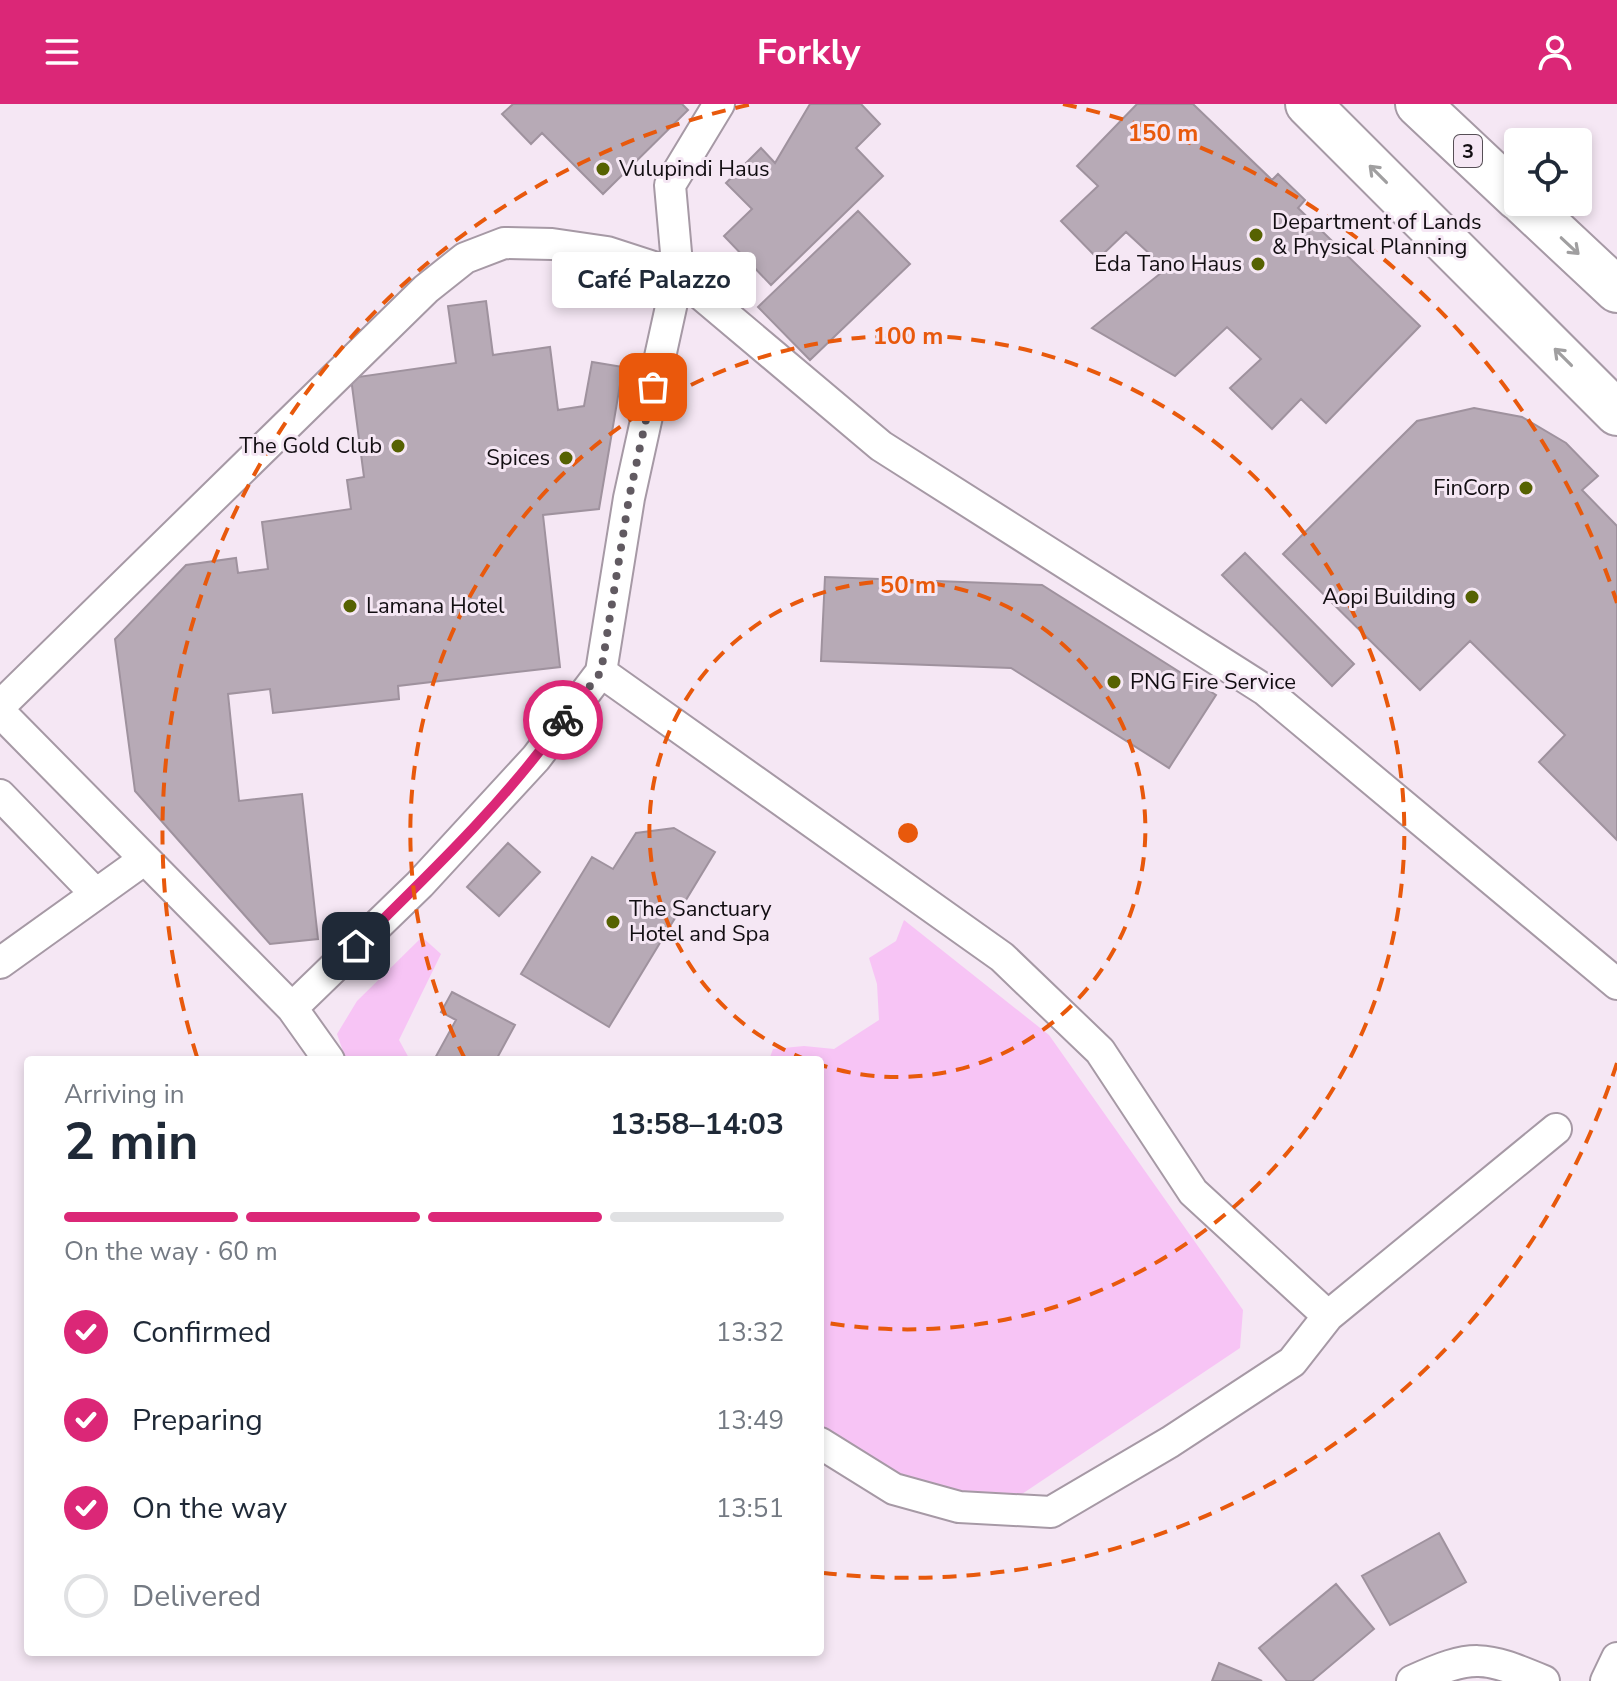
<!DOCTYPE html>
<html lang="en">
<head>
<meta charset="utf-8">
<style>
  body { margin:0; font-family:"Nunito Sans",sans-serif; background:#f2f2f3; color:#1f2937; height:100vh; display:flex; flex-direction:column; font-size:30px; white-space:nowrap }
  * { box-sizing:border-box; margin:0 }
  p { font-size:26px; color:#747a83 }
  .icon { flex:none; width:44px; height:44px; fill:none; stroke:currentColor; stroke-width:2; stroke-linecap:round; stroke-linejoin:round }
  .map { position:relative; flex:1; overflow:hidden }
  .side { position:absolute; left:24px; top:952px; width:800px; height:600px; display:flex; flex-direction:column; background:#fff; border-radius:8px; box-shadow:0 4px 12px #0003 }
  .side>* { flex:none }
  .controls { position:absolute; left:1504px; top:24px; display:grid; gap:16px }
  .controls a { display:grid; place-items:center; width:88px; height:88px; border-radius:8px; background:#fff; box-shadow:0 4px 12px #0003; font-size:40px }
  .pin { position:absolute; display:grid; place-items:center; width:68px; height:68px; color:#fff; margin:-34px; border-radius:16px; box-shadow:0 4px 12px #0006 }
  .courier { position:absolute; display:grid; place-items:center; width:80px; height:80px; margin:-40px; border:6px solid #db2777; border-radius:50%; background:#fff; color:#222; box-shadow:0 2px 10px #0007 }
  .bubble { position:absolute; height:56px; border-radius:8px; background:#fff; box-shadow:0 4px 12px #0003; font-size:26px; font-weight:700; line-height:56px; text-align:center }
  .head em { font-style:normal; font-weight:700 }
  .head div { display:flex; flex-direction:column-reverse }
  .head { display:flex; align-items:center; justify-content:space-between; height:136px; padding:0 40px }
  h1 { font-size:52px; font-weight:700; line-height:60px }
  .bar { display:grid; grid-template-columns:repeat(4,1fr); gap:12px 8px; align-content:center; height:96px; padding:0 40px }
  .bar i { height:10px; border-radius:6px; background:#e0e1e3 }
  .bar .current { background:#db2777 }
  .bar p { grid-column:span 4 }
  ol { padding:0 40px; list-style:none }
  li { display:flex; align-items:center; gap:24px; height:88px }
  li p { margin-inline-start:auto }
  li .icon { padding:8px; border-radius:50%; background:#db2777; color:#fff; stroke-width:4 }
  li:last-child { color:#747a83 }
  li i { width:44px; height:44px; border:4px solid #e0e1e3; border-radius:50% }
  header { display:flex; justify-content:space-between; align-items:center; height:104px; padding:0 40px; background:#db2777; color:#fff; font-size:36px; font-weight:700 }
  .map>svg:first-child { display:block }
  .green { fill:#f7c4f5 }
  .building { fill:#b7aab6; stroke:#9f929e; stroke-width:2 }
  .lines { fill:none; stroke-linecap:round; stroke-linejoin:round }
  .street-casing { stroke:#a699a5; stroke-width:34 }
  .highway-casing { stroke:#a699a5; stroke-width:48 }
  .street { stroke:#fff; stroke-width:30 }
  .highway { stroke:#fff; stroke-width:44 }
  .oneway { stroke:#a09fa0 }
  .done { stroke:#615a61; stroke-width:8; stroke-dasharray:0 14.4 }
  .route { stroke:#db2777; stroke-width:10 }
  .ring { fill:none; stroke:#e8590c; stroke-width:4; stroke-dasharray:14 10 }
  .poi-dot { fill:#566202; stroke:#f5e7f4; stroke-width:3 }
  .labels { text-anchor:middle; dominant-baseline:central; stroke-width:6; stroke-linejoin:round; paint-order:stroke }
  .shield { fill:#f5e7f4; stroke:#564f56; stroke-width:2 }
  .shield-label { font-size:20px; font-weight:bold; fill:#120e12 }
  .poi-label { font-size:22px; fill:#120e12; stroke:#f5e7f4; text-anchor:start }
  .centre { fill:#e8590c; stroke:#f5e7f4; stroke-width:4 }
  .ring-label { font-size:24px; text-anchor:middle; font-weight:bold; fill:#e8590c; stroke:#f5e7f4; stroke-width:6; stroke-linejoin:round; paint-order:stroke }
</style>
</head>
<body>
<header><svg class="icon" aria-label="menu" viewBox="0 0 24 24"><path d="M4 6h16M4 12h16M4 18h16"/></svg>Forkly<svg class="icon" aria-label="person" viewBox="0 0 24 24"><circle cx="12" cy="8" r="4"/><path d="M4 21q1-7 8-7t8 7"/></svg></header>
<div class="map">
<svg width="1617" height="1577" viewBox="0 0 1617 1577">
  <rect width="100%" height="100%" fill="#f5e7f4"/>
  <path class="green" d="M904,816L1049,931L1243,1206L1240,1244L1004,1402L904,1383L820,1332V956H769L773,945L804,942L834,945L879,916L877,880L869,854L896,837Z
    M422,833L441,850L399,936L410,956H346L337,930L357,897Z"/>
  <path class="building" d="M513,0H682L688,6L603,90L542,29L531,40L502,10Z
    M810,0H861L880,20L856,44L883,72L771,181L724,132L752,105L726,79L761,44L775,59Z
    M1137,0H1193L1272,76L1278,70L1305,96L1298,104L1420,222L1326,319L1301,295L1272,325L1230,284L1261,255L1227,223L1175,272L1092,224L1166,165L1126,128L1098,155L1061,117L1098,82L1077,62Z
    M858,107L910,160L810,256L758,203Z
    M486,197L493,251L550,243L558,306L584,302L592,258L623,263L599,405L543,411L560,563L398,582L399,595L273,609L270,585L228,590L239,697L302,690L318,835L270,840L135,687L115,535L186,461L236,454L238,469L268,465L262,418L351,405L347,376L364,373L351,274L456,259L448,202Z
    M1474,304L1522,313L1566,339L1598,372L1582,386L1617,422V736L1539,658L1565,631L1470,537L1420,586L1283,450L1417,317Z
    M1245,449L1354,560L1332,582L1222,471Z
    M825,473L1042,481L1216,591L1169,664L1011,564L821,557Z
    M674,724L715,748L609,923L521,870L592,753L613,765L636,729Z
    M508,739L540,768L499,812L467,783Z
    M452,888L515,921L496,956H434L456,916L441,908Z
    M1439,1429L1466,1478L1390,1521L1362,1472Z
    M1336,1480L1374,1525L1312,1577H1287L1259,1544Z
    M1219,1559L1262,1577H1212Z"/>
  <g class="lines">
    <defs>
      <path id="street" d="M601,568L1002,853L1100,947L1193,1088L1328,1212
        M0,602L426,185L465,154L504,139L552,140L607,148L678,171L881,342L1265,586L1617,880
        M0,608L292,904L329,956
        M0,691L95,789
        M0,859L145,755
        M292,904L420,780L536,654L601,568L629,394L678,171L670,81L719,0
        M820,1339L894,1385L959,1403L1051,1408L1170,1338L1292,1258L1328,1212L1556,1025
        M1412,1577C1473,1549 1484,1552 1544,1577
        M1606,1577L1617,1554"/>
      <path id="highway" d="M1308,0L1617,309
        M1418,0L1518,94
        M1523,98L1617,186"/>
    </defs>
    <use href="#street" class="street-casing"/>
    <use href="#highway" class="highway-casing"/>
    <use href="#street" class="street"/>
    <use href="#highway" class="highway"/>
  </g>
  <defs><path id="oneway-shaft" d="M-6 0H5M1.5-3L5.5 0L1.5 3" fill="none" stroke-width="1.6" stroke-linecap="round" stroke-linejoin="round" transform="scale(2)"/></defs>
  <g class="oneway">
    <use href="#oneway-shaft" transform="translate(1378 70) rotate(-135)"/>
    <use href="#oneway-shaft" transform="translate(1570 142) rotate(43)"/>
    <use href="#oneway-shaft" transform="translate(1563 253) rotate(-135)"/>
  </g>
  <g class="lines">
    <path class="done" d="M563,616L601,568L629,394L653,283"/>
    <path class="route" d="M356,842C428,771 504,699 563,616"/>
  </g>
  <g class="ring">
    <path d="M807 956A248 248 0 1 1 821 961"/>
    <path d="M465 955A497 497 0 1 1 822 1218"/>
    <path d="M1617 959A745 745 0 0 1 824 1469M197 953A745 745 0 0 1 753 0M1063 0A745 745 0 0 1 1617 499"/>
  </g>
  <g class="poi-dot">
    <circle cx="603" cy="65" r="8"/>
    <circle cx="1256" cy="131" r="8"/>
    <circle cx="1258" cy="160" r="8"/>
    <circle cx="398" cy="342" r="8"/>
    <circle cx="566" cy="354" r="8"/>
    <circle cx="1526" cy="384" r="8"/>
    <circle cx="1472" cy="493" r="8"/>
    <circle cx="350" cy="502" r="8"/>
    <circle cx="1114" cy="578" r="8"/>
    <circle cx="613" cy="818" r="8"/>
  </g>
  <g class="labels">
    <rect class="shield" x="1454" y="31" width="28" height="32" rx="6"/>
    <g class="shield-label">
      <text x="1468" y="47">3</text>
    </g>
    <g class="poi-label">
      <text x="619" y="65">Vulupindi Haus</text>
      <text x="1272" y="118">Department of Lands<tspan x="1272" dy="25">&amp; Physical Planning</tspan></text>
      <text x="1242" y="160" text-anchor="end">Eda Tano Haus</text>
      <text x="382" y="342" text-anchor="end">The Gold Club</text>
      <text x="550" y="354" text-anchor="end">Spices</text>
      <text x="1510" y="384" text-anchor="end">FinCorp</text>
      <text x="1456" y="493" text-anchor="end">Aopi Building</text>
      <text x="366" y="502">Lamana Hotel</text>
      <text x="1130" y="578">PNG Fire Service</text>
      <text x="629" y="805">The Sanctuary<tspan x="629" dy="25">Hotel and Spa</tspan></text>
    </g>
  </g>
  <circle cx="908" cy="729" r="12" class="centre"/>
  <g class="ring-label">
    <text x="1163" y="37">150 m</text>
    <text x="908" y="240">100 m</text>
    <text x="908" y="489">50 m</text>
  </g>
</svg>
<div class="controls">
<a><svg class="icon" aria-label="locate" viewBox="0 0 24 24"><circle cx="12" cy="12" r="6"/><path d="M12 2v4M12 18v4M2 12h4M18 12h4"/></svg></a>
</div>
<div class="pin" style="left:653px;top:283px;background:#ea580c"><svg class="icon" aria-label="bag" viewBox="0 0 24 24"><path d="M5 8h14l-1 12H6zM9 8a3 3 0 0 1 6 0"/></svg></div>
<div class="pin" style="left:356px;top:842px;background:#1f2937"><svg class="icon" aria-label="home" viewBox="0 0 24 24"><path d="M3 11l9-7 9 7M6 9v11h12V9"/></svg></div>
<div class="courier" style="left:563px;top:616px"><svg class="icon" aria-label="bike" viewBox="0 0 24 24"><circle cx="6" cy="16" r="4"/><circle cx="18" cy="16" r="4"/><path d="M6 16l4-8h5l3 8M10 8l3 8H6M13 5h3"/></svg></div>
<div class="bubble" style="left:552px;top:148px;width:204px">Café Palazzo</div>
<section class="side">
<div class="head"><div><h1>2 min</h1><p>Arriving in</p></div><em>13:58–14:03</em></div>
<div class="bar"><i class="current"></i><i class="current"></i><i class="current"></i><i></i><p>On the way · 60 m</p></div>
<ol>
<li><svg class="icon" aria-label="check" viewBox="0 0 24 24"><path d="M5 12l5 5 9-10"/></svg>Confirmed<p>13:32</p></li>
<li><svg class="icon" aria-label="check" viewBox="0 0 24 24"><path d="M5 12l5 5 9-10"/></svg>Preparing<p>13:49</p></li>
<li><svg class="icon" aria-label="check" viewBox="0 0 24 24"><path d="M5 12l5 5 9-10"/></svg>On the way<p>13:51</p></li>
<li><i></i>Delivered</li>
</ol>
</section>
</div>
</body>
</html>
